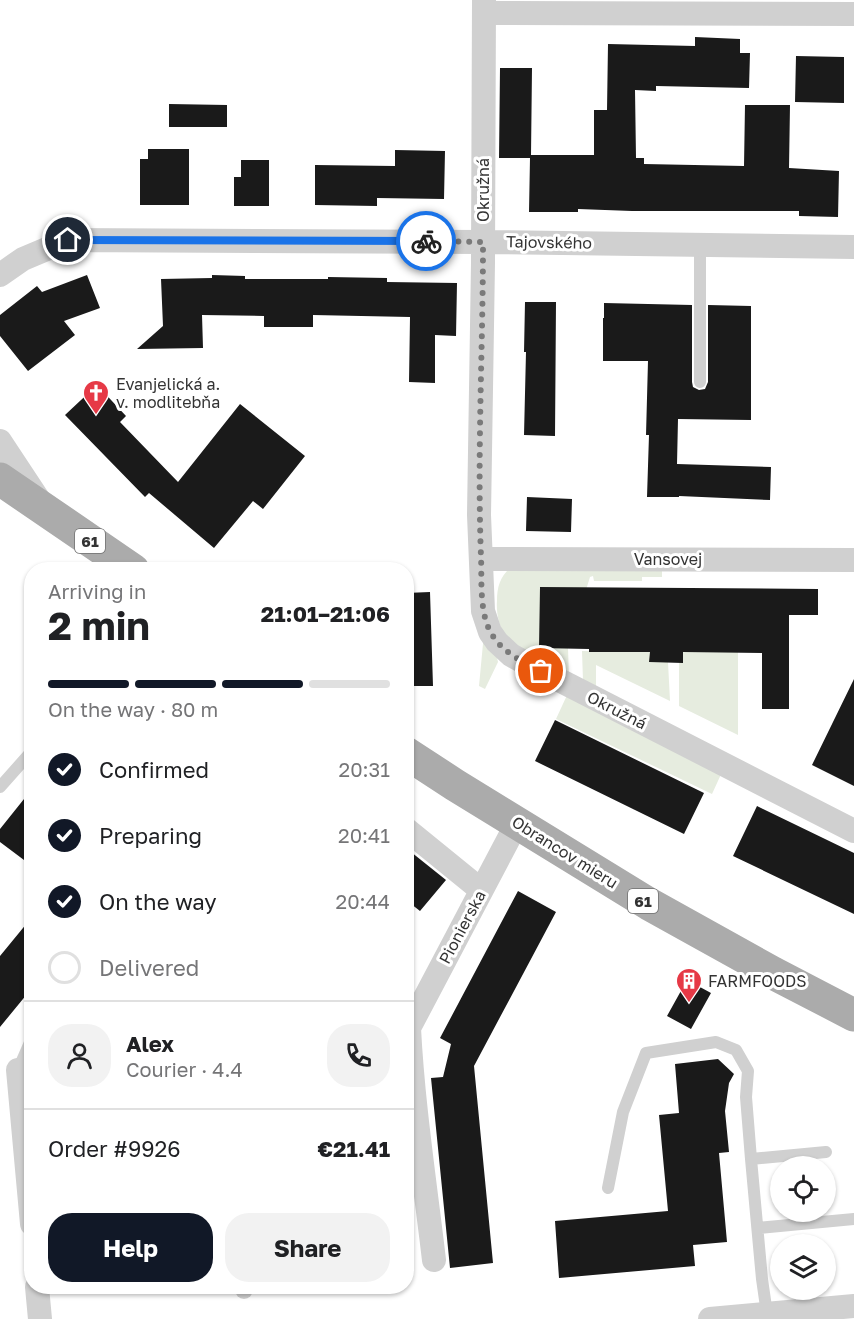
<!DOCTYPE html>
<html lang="en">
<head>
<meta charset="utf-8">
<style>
  body { margin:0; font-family:"Golos Text",sans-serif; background:#f2f2f2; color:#202124; height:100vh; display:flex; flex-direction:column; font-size:22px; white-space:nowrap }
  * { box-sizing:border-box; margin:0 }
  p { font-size:20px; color:#757577 }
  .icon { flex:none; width:33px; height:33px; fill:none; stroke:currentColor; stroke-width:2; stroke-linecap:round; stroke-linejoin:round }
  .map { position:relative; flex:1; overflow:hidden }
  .sheet { position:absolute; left:24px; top:562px; width:390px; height:732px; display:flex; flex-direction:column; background:#fff; border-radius:24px; box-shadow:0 2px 4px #0004 }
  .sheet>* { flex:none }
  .buttons { position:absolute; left:770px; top:1156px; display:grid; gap:12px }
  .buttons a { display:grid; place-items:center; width:66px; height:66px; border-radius:50%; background:#fff; box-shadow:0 2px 4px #0004; font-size:30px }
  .pin { position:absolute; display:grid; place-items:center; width:51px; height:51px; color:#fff; margin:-26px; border:3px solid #fff; border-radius:50%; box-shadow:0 2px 6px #0007 }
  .courier { position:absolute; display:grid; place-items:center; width:60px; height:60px; margin:-30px; border:4px solid #1a73e8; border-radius:50%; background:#fff; color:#222; box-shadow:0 2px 8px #0007 }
  .head em { font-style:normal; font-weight:700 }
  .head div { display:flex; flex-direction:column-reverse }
  .head { display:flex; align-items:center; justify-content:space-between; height:102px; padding:0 24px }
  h1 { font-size:39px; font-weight:700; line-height:45px }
  .bar { display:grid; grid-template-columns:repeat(4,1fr); gap:9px 6px; align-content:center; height:72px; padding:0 24px }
  .bar i { height:8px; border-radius:4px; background:#e0e0e0 }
  .bar .on { background:#111827 }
  .bar p { grid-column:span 4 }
  .line { display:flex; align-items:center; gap:15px; padding:0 24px; border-top:2px solid #e0e0e0 }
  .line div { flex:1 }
  .round { display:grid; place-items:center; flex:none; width:63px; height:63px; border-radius:24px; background:#f2f2f2 }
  ol { padding:0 24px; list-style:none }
  li { display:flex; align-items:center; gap:18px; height:66px }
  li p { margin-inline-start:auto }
  li .icon { padding:6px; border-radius:50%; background:#111827; color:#fff; stroke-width:4 }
  li:last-child { color:#757577 }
  li i { width:33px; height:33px; border:3px solid #e0e0e0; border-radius:50% }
  .cta { display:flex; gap:12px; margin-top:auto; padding:12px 24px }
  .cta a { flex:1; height:69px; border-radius:24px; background:#111827; color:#fff; font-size:24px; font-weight:700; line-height:69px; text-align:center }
  .cta a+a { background:#f2f2f2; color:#202124 }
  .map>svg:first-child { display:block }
  .green { fill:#e6ecdf }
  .building { fill:#1a1a1a }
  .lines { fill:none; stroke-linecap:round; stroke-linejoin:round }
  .service { stroke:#d0d0d0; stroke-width:12 }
  .pedestrian { stroke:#d0d0d0; stroke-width:18 }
  .minor { stroke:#d0d0d0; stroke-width:24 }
  .primary { stroke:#ababab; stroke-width:33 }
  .done { stroke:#7a7a7a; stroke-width:6; stroke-dasharray:0 10.8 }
  .route { stroke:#1a73e8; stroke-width:8 }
  .labels { text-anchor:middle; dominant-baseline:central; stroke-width:6; stroke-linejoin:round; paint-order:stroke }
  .shield { fill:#fff; stroke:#707070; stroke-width:1.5 }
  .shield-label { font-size:15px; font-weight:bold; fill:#333 }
  .street-label { font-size:16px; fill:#333; stroke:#fff }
  .poi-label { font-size:16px; fill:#333; stroke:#fff; text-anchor:start }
</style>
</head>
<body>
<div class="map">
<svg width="854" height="1319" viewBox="0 0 854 1319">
  <rect width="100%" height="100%" fill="#fff"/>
  <path class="green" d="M662,567V577H642V581H594L593,576L590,577L568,648L569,676C549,667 534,659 517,645C514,642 509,640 506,636C499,628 496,612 497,601C497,587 500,577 510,568Z
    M484,633L495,649L498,662L485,689L479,686Z
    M582,651L650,652V662H668L670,701L596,665V690L583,681Z
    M683,652H738V735L679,706V662Z
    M568,693L723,770L712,794L556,719Z"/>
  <path class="building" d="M695,37L740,39V53H750L749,88L656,86V91L635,90L636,158H644V164L744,166L745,105H790L789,168L839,171L838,217L799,216V211H632L578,209V212H529L530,158H499L500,68H532L531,155H594V110H607L608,44L695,46Z
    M796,56L844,57V103L795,102Z
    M169,104L227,105V127H169Z
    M148,149H189V205H140V159H148Z
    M395,150L445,151L444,199L377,198V206L315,205V165L395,166Z
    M241,160H269V206H234V177H241Z
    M87,275L100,308L64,321L75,335L28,371L0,336V315L37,286L42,292Z
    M212,275L245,276V279H328V277L387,278V282L457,283L456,336L435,335V383L409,382L410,317L313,315V327H264V316L202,315L203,348L137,349L163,326L161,279L212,278Z
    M525,302H556L555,436L524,435L526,352H524Z
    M604,303L692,305V382L693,387L699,390L705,389L708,382V305L751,306V420L678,419L677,464L771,467L770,500L679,496V497H647L649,435H646L648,361H603V318H604Z
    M97,385L126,416L120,422L178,482L240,404L305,456L263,509L253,501L214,548L149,493L145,497L65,415Z
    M527,497L572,499L571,532L526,531Z
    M540,587L818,589V615H789V709H762V653L683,652V663L649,662L650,652H589V649L539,648Z
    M430,592L433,686H409L406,593Z
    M854,679V786L812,765Z
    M555,720L704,793L684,834L535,761Z
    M32,789V866L0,842V829Z
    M757,806L854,853V914L733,856Z
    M406,848L446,880L420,911L406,900Z
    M518,891L556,912L474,1066L493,1263L450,1268L431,1078L443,1077L451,1044L440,1038Z
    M32,917V988L0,1027V956Z
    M687,980L711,993L691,1029L667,1016Z
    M718,1059L734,1074L729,1083L725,1111L729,1152L719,1153L727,1242L693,1245L695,1266L559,1278L555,1221L668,1211L659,1115L679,1113L675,1064Z"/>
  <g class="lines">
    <path class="service" d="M700,244V382
      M0,787L32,751
      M18,1070L32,1038
      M608,1188L623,1112L646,1053L716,1042L736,1050L748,1071L746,1097L751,1159
      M758,1228L854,1219
      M767,1314L762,1279L751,1159L826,1152"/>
    <path class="pedestrian" d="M244,1287V1290"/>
    <path class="minor" d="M484,0L483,263L479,515L483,611L490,632L497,642L511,655L520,660L854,831
      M484,13L854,14
      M0,275L23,259L68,240L483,242L854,247
      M0,441L39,500
      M481,559L854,560
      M406,829L481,890
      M409,1028C413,1106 425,1183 434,1260
      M406,1030L409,1028L517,823
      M18,1070L32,1224
      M37,1287L40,1319
      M710,1319L854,1306"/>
    <path class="primary" d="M0,479L133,570
      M406,753L455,785L649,904L773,973L854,1015"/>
  </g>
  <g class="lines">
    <path class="done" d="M426,241L483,242C483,347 477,452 481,557C482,580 479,612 491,633C502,652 521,661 541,671"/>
    <path class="route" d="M68,240L426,241"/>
  </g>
  <defs>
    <symbol id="church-pin" viewBox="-11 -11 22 30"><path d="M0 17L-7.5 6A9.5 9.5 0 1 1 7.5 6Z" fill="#e63946" stroke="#fff"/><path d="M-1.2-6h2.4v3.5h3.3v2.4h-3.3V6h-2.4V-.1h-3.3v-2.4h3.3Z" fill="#fff"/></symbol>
    <symbol id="building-pin" viewBox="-11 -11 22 30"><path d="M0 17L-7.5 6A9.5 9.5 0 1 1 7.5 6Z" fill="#e63946" stroke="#fff"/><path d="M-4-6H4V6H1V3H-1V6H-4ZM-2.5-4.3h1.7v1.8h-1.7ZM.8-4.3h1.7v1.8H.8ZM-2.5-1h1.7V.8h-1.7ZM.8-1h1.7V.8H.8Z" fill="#fff"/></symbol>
  </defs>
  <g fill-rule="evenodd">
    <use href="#church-pin" x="81" y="378" width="30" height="40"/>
    <use href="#building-pin" x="674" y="966" width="30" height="40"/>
  </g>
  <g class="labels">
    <g class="shield">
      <rect x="75" y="529" width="30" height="24" rx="4.5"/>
      <rect x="628" y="889" width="30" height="24" rx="4.5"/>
    </g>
    <g class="shield-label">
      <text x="90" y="541">61</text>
      <text x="643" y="901">61</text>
    </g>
    <g class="street-label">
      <text transform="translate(483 190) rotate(-90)">Okružná</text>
      <text transform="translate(549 242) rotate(1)">Tajovského</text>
      <text x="668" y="559">Vansovej</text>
      <text transform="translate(617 710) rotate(27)">Okružná</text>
      <text transform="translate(565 852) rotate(32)">Obrancov mieru</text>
      <text transform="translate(462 927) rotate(-62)">Pionierska</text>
    </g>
    <g class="poi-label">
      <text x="116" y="384">Evanjelická a.<tspan x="116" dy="18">v. modlitebňa</tspan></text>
      <text x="708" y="981">FARMFOODS</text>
    </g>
  </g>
</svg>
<div class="buttons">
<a><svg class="icon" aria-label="locate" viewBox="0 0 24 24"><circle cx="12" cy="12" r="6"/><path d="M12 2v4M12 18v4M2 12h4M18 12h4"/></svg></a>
<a><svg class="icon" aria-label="layers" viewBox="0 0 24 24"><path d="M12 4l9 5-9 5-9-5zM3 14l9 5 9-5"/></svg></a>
</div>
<div class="pin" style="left:541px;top:671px;background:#ea580c"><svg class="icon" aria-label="bag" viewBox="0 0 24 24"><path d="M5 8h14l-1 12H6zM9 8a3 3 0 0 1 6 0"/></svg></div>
<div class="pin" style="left:68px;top:240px;background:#1f2937"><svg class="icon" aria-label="home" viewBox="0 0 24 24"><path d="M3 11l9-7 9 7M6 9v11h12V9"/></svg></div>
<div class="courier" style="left:426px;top:241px"><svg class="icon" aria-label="bike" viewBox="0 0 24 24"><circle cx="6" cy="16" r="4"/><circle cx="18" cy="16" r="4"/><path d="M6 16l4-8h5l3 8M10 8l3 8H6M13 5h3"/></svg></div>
<section class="sheet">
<div class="head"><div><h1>2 min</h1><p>Arriving in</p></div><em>21:01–21:06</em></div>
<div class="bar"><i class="on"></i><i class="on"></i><i class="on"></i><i></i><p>On the way · 80 m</p></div>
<ol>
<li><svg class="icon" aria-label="check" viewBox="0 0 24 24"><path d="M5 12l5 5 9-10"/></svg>Confirmed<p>20:31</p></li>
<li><svg class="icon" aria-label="check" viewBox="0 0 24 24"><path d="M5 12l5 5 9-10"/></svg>Preparing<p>20:41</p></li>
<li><svg class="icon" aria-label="check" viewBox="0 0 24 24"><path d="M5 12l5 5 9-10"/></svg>On the way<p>20:44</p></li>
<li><i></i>Delivered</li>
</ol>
<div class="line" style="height:108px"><a class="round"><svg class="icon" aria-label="person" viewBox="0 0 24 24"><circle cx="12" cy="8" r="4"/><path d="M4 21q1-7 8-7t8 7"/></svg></a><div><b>Alex</b><p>Courier · 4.4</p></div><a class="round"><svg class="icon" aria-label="phone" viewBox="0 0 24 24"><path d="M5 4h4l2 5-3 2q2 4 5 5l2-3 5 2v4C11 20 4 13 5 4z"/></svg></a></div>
<div class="line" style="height:78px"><div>Order #9926</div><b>€21.41</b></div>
<div class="cta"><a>Help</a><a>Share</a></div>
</section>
</div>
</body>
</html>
